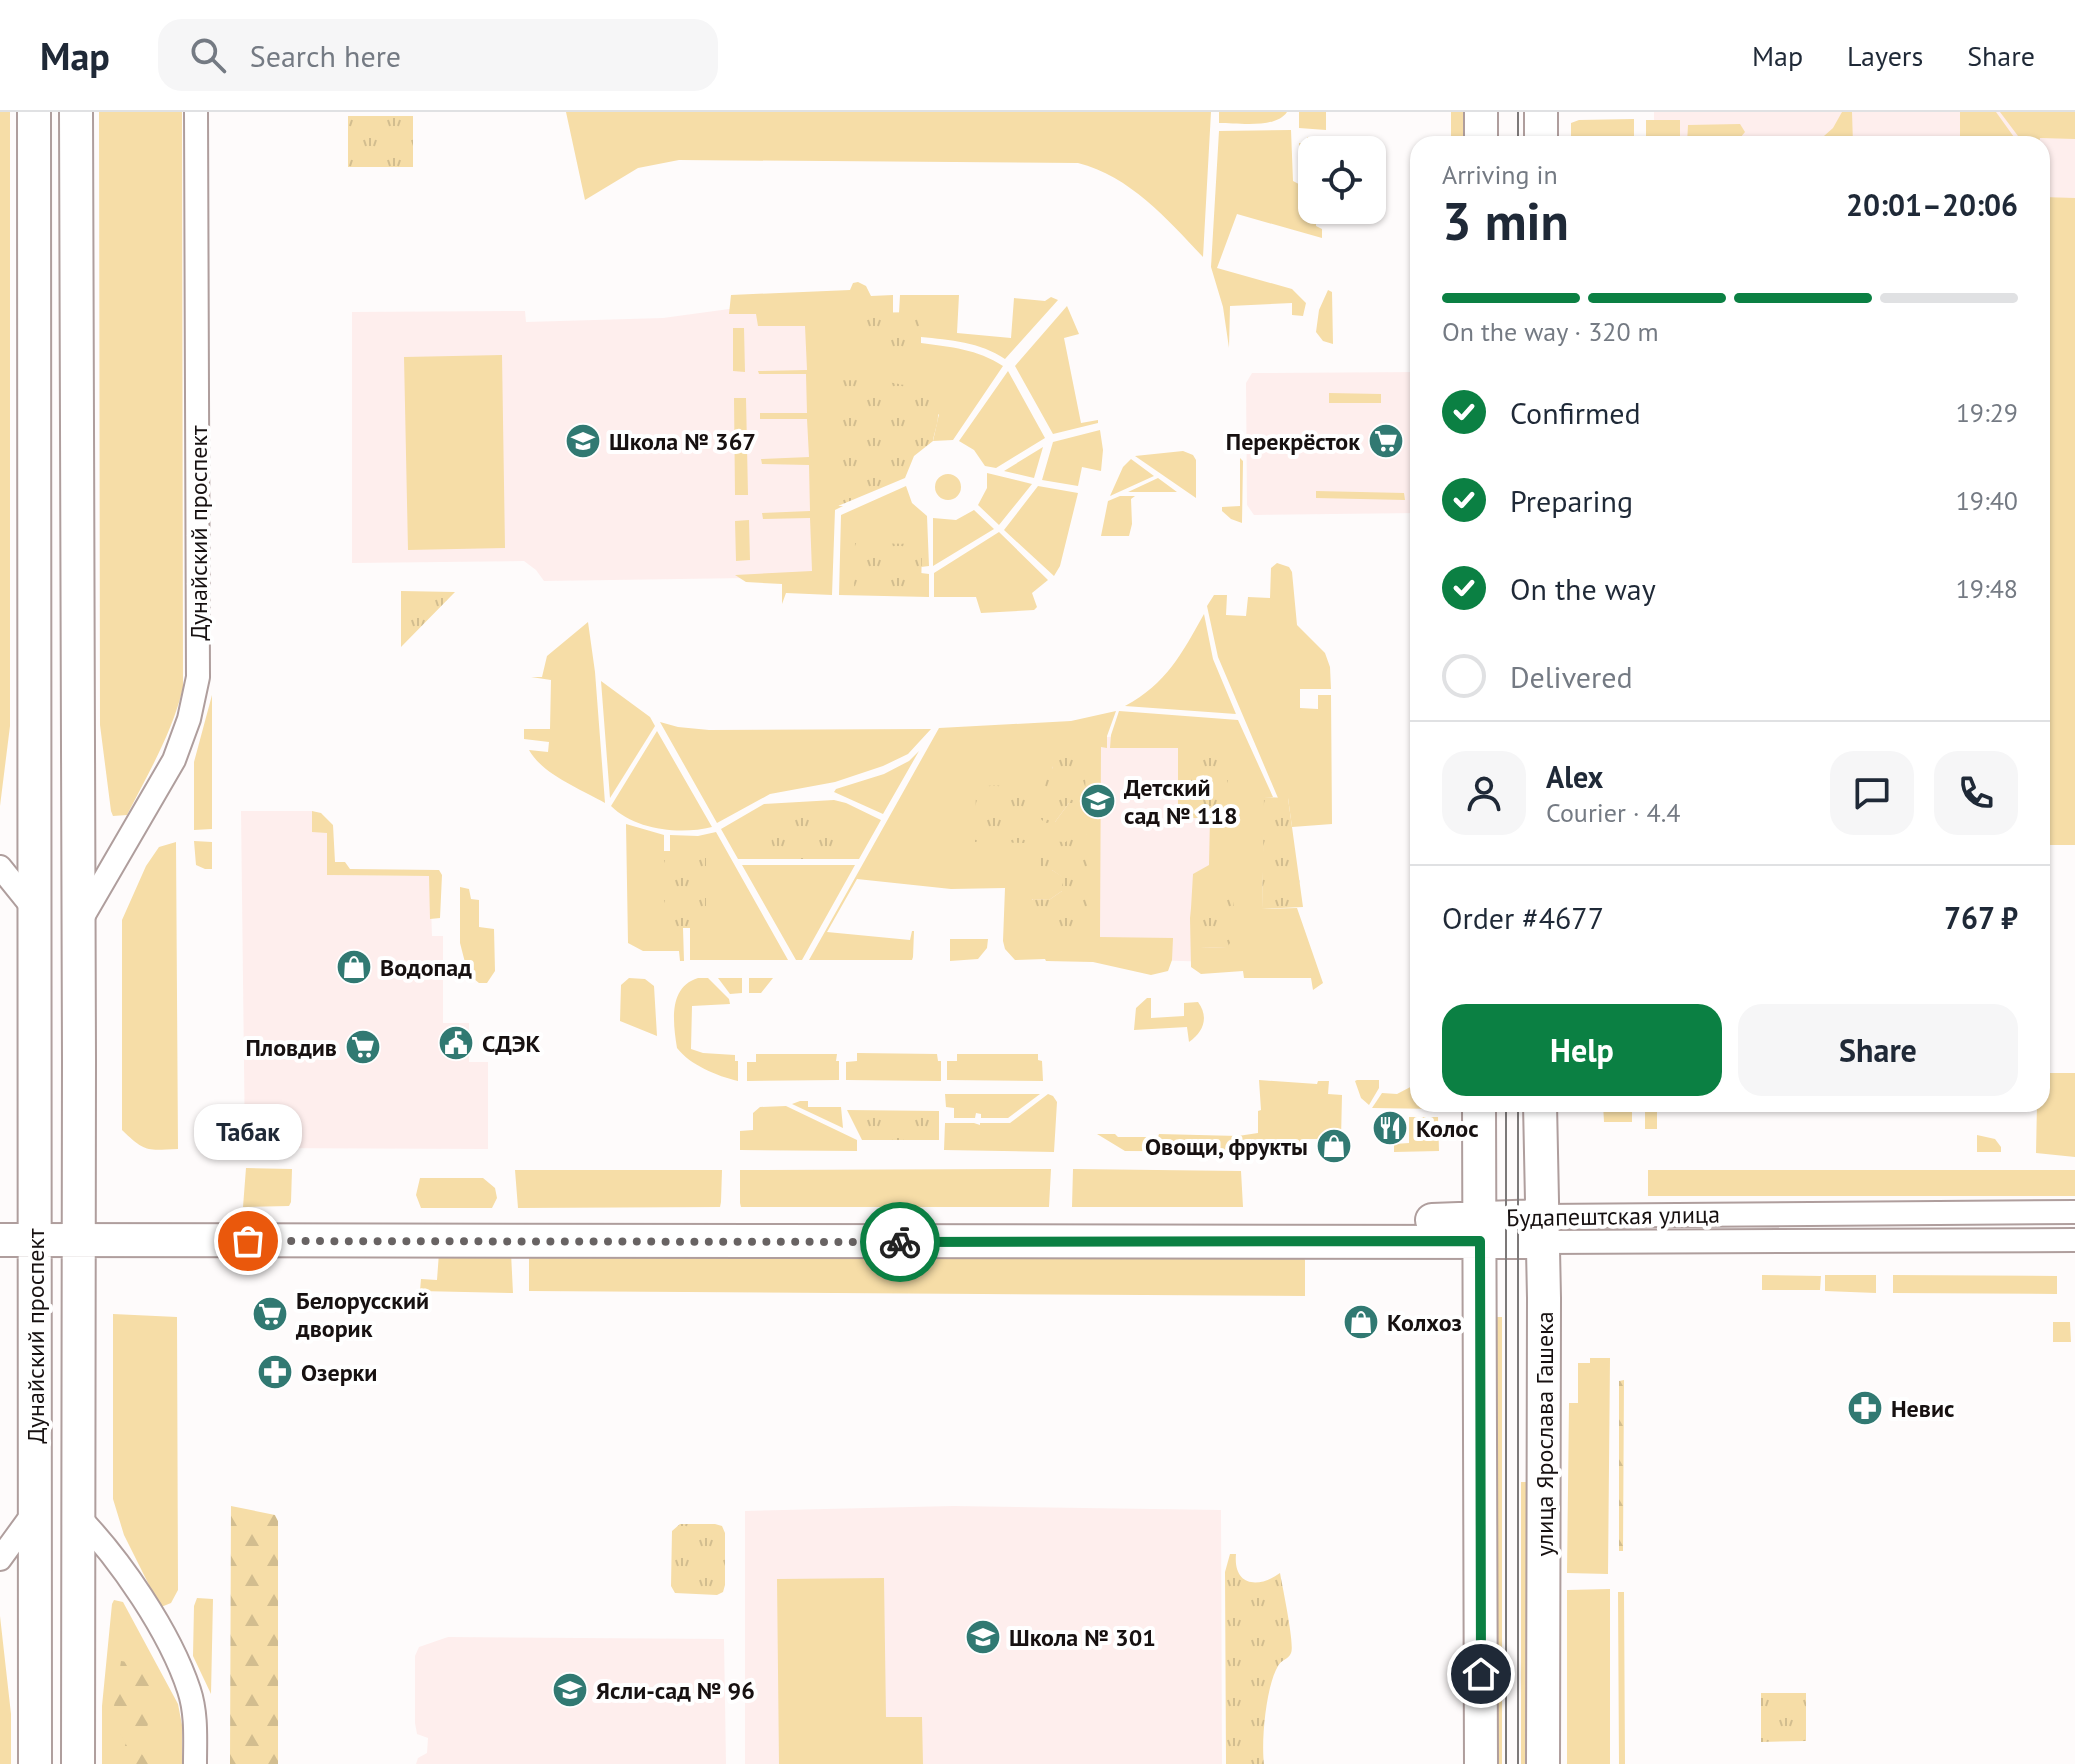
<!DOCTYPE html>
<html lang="en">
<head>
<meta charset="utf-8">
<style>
  body { margin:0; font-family:"PT Sans",sans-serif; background:#f6f6f7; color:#1f2937; height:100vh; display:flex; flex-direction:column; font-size:30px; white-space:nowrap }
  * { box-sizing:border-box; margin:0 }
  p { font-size:26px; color:#747a83 }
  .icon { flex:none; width:44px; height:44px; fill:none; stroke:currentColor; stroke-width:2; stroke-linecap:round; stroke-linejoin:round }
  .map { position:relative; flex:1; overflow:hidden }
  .details { position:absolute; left:1410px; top:24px; width:640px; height:976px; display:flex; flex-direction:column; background:#fff; border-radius:24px; box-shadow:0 2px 6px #0004 }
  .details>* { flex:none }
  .fabs { position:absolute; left:1298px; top:24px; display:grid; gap:16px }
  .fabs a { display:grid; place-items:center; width:88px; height:88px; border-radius:16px; background:#fff; box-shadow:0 2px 6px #0004; font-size:40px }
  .pin { position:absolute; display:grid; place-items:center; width:68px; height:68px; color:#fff; margin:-34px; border:4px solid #fff; border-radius:50%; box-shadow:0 2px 8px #0007 }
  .courier { position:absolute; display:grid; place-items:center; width:80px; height:80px; margin:-40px; border:6px solid #0b8043; border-radius:50%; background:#fff; color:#222; box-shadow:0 2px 10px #0007 }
  .bubble { position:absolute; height:56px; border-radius:24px; background:#fff; box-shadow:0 2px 6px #0004; font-size:26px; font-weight:600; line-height:56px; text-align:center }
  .head em { font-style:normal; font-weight:600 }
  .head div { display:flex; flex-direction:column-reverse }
  .head { display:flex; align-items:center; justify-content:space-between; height:136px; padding:0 32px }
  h1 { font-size:52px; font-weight:600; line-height:60px }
  .bar { display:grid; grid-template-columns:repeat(4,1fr); gap:12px 8px; align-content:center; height:96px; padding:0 32px }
  .bar i { height:10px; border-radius:6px; background:#e0e1e3 }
  .bar .active { background:#0b8043 }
  .bar p { grid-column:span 4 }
  .line { display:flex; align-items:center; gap:20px; padding:0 32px; border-top:2px solid #e0e1e3 }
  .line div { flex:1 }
  .round { display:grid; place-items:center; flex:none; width:84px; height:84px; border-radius:24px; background:#f6f6f7 }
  ol { padding:0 32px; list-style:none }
  li { display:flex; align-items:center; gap:24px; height:88px }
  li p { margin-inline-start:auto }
  li .icon { padding:8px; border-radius:50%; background:#0b8043; color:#fff; stroke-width:4 }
  li:last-child { color:#747a83 }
  li i { width:44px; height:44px; border:4px solid #e0e1e3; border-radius:50% }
  .action { display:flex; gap:16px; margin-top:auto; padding:16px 32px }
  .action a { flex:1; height:92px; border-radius:24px; background:#0b8043; color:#fff; font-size:32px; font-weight:600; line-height:92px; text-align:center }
  .action a+a { background:#f6f6f7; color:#1f2937 }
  header { display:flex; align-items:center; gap:48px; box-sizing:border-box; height:112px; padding:0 40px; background:#fff; border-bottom:2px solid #e0e1e3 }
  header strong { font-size:38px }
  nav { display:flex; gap:44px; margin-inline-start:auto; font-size:28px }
  .search { width:560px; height:72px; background:#f6f6f7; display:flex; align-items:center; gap:20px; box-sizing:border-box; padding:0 28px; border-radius:24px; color:#747a83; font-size:30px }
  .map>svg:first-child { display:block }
  .built { fill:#feeeed }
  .grass { fill:#f6dda7; fill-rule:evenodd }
  .forest { fill:url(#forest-firs) }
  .park { fill:url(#park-tufts) }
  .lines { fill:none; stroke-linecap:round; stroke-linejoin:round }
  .street-casing { stroke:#af9e9d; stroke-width:26 }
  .secondary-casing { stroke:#af9e9d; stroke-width:36 }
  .street { stroke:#fff; stroke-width:22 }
  .secondary { stroke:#fff; stroke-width:32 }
  .tram { stroke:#7c7878; stroke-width:2 }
  .done { stroke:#686363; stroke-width:8; stroke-dasharray:0 14.4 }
  .route { stroke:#0b8043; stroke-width:10 }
  .labels { text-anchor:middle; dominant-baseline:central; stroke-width:8; stroke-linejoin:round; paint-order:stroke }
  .poi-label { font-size:24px; font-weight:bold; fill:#171111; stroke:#fff; text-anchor:start }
  .street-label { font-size:24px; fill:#171111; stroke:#fff }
</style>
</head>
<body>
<header>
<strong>Map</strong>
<div class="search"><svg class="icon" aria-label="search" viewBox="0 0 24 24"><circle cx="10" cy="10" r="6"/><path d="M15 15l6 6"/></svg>Search here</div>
<nav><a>Map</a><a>Layers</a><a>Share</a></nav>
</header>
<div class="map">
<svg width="2075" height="1652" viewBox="0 0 2075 1652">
  <defs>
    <pattern id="forest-firs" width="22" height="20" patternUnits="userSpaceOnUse" patternTransform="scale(2)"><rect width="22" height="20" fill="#f6dda7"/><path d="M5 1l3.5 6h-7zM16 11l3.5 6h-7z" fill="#d2bd8f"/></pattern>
    <pattern id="park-tufts" width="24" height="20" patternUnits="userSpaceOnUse" patternTransform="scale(2)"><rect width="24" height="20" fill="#f6dda7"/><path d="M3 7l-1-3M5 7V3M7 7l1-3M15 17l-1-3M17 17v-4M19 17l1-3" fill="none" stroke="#d2bd8f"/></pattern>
  </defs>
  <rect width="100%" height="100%" fill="#fefbfb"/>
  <path class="built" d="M1654,0H2075V105H2042V32H1654Z
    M809,186L818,465L544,469L536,458L524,449L352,451V200L525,199L526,210L663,206Z
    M1418,260V401L1254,403L1247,393L1246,271L1252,261Z
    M1244,624L1246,851L1150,848L1024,823L1016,755L955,626Z
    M241,699H312V720H327V763L430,764L432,824H443V911H469V950H488V1037L245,1036Z
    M953,1394L1221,1398L1222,1652H745V1399Z
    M448,1525L724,1527L726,1652H416L418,1646L427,1641L428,1626L417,1622L415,1611V1544L419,1535Z"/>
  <path class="grass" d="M0,0H10V614L0,694Z
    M99,0H182L183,576C172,621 148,662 127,703L113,704L111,699L100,613Z
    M566,0H1211L1203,145C1168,108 1130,64 1078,51L679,48L638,56L585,88Z
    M1219,0H1287C1276,17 1238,11 1219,11Z
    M1299,0H1326V18L1299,16Z
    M1451,0H1465V32H1451Z
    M1842,0H1852L1853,32L1831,31L1824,24L1833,16Z
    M1960,0H1996L2019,32H1960Z
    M2000,0H2075V27L2040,26L2039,32H2024Z
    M1634,7V32H1571V11L1579,8Z
    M1646,8H1680V32H1646Z
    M1740,12L1745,20L1735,32H1687L1688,13Z
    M1291,18L1293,69L1312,79V98H1316V114L1322,117V126L1237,102L1217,156L1292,177L1306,191L1303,204L1292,203V191L1230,194L1229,236L1223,195L1211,155L1219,19Z
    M1307,25L1327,26V38H1312V69L1300,63L1299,31H1307Z
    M2042,85L2075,86V733H2042Z
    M858,170L866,174L871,184L893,183V201H859L921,242V231C951,235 977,237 1003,254L953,328L933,329L939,302L838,394H843L835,398L832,483L786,481L782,492V472L746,470L735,463L812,459L810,406L763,407L762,401L810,399L809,353L762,352L761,347L809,345L807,307H760V301H807L806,262H759L758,259L807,258L805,214H758L756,202H729L731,183L850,178L853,171Z
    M1328,178L1332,180L1333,232L1323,229L1316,220L1319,198Z
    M900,183H959L957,221L1011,226L1014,186L1045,189L1051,185L1058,188L1005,247C980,230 950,228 921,225V201H899Z
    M1067,194L1079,222L1064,226L1081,311L1098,308V311L1053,322L1015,254Z
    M733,216H744L745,260L733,259Z
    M502,243L505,436L408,438L404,245Z
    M1008,259L1045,326L996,356L985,354L974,338L959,329Z
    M1329,281L1381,282V291H1329Z
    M734,286H746L748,383H735Z
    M1100,318L1103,338L1101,359L1082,355L1078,374L1042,368L1053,330Z
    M1043,335L1034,366L1004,359Z
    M1183,339L1193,343L1196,348V386L1135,344Z
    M1240,346L1243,349L1242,411L1231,407L1222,399V395L1240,394Z
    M1131,347L1154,364L1110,384L1123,355Z
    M987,361L1032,372L999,413L978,393L987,376Z
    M935 375a13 13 0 1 1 26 0a13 13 0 1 1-26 0Z
    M1158,366L1177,380H1128Z
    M906,374L912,391L927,404L929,454L921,455V432V481V461L929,462V485L839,483L841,403Z
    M1038,374L1078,381L1060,454L1054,464L1004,418Z
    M1316,379L1404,381L1405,388L1316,386Z
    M1120,384H1135L1131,387L1132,412L1129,424H1101L1108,389Z
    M974,398L994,417L933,454V406L956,408Z
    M749,408L750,448L736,449L735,409Z
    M999,420L1048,468L1032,481L1037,495L1034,498L981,501L976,485H934V461Z
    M1277,451L1289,455L1292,460L1297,513L1325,541L1330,555L1331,577H1300V596L1318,597V583H1331L1332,712L1292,715L1288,686H1278L1218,545L1207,494L1214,483H1227L1226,503L1246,504L1248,485L1270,486L1271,456Z
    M1204,502L1213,547L1236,602L1125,594C1167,571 1181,543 1204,502Z
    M588,510L595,560L605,691C581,677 543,663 529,638L548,640L549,630L524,627V617H550L551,568L531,565H542L547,544Z
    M601,569L650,605L655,614L610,686Z
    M212,583V717L194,718V650Z
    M1116,599L1107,624V636L1101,635L1100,825L1173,826L1172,848L1168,859L1151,863L1093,850L1046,849L1045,847L1015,848L1005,837L1003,829L1005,776L951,777L857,767L827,820L910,828L912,819H914L913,845L912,848H809L939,616L1071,609ZM1052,650L1084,691H1069L1055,710L1056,685ZM1087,722L1054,814L1032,787L1049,788L1062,779L1063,765L1052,758Z
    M1119,599L1238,608L1273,685H1265L1262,797L1297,796L1323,871L1313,878L1311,866H1244L1243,859L1201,862L1191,855L1190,806H1200V835L1227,836L1197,796H1191L1193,762L1209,753L1210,706H1187L1178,693V636H1110L1111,623Z
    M660,610L678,615L709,618L931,617L908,642L883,654L835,670L770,682L717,711Z
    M657,619L712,715C680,723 635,718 611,694Z
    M919,639L883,702L834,680L836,677L884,662L909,649Z
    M834,688L846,691L881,708L859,747H837V706L772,705V747H738L721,717L764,692Z
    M312,699L321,701L333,713L335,750H345L350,757L439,758L442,763L440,806L430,807L429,764L327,763V721L312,720Z
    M626,712L664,723V816H683L684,849H680L679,839H643L628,831Z
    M716,720L788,848H690V816L706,815V739H670V723L698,724Z
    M194,729L212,730V757H205L196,753Z
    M176,730L178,1037C146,1038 146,1041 122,1018V808L146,754L159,735Z
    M742,753H855L802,848H796Z
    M460,775L469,777L471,787L479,788V815L494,817L495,859L487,871H479L468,862L460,831Z
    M950,827H988L987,836L978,847L950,849Z
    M629,866L645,867L654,874L657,924L620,909L621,873Z
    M698,866H708L729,887L730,892L692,894L691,937L703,941L735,943V949H738V969C717,964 690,953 677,936C673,911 668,875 698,866Z
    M718,866H742V881L730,882Z
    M749,866H773L761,881H749Z
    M1147,886H1151V906L1184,904V891L1198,890C1209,905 1204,920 1189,930L1187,915L1134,918L1136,896Z
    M857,941L937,942L938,949H941V969L846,968V950L857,949Z
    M756,942H837L836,949H839V968L747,969V950H756Z
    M957,942H1038V948L1042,949L1043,969L947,968V949H957Z
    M2042,961H2075V1045L2036,1041L2037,992H2042Z
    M1259,968L1317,972L1318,969H1329L1328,982L1342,983L1341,1027H1306V1040L1125,1039L1097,1022H1115L1118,1025H1158L1159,1022L1238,1024L1258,1021V999L1261,998Z
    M1357,968H1379V976L1369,993L1361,986L1355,969Z
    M1418,971V992H1439V997L1372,996L1382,981L1397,982Z
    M945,982H1040L1008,1006H981V1002L976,1001L975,1006H954V996L946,995Z
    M1048,982L1053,984L1057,990L1054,1040L944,1038L945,1011H974L980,1013V1011H1010Z
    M800,989H808V995H841L843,1016L792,992Z
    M1603,992H1632V1010H1604Z
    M1645,992H1657V1017H1645Z
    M786,994L857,1028V1039L740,1038V1019L753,1018V1001L760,995Z
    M1409,1005H1438L1439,1039L1394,1040V1032L1409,1031Z
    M1977,1023L1995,1027L2001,1035V1040H1977Z
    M246,1056L292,1057L291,1090L289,1094L243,1095Z
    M1051,1057L1049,1095H741L740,1091V1058Z
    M1073,1057L1241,1059L1243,1095H1072Z
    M515,1058H722L721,1090L720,1095L518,1096Z
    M1648,1058H2075V1084H1648Z
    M420,1066H483L495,1076L497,1086L492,1096H421L416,1083Z
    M439,1141H511L513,1181L420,1179L421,1167L437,1168Z
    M531,1141H1301L1305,1148V1184L529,1179V1146Z
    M1762,1163L1821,1164L1820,1178H1762Z
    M1825,1163H1876V1181L1825,1179Z
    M1893,1163L2057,1164V1182L1893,1181Z
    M113,1202L177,1205L178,1478L171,1491L161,1495L157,1493L147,1476L149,1473L124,1423L113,1387Z
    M1495,1205H1502V1652H1495Z
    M2053,1210H2070L2071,1230H2053Z
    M1590,1246H1610L1608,1462L1567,1461L1569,1291H1578V1251H1590Z
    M1521,1370H1529V1652H1521Z
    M884,1466L886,1605H922L923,1652H779L777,1467Z
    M1610,1477V1652H1567V1478Z
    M1618,1480H1624L1625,1652H1619Z
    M197,1486L213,1487L211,1582L193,1544L194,1494Z
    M114,1488L123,1490L178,1592L182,1613V1652H102V1594L112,1492Z
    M0,1504L11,1602V1652H0Z"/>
  <path class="forest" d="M1624,1268L1623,1439H1619V1269Z
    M231,1394L275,1403L278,1409V1652H230Z
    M121,1549L141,1552C160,1586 147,1607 142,1642L150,1652H123L122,1642L126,1631L112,1607Z"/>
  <path class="park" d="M348,4H413V55H348Z
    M921,200V242H857L859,201Z
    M838,268C864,269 939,265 938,304C938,312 934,321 933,329L914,344L905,366L838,394L836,391Z
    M855,431L922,432L921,481L854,480Z
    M401,479L455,480L401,535Z
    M1051,631L1060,632L1064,640H1086L1085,691H1069L1055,710L1045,711L1039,705L1042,696L1055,685L1045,676L1046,664L1053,656L1046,644Z
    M1228,641V696L1191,697V661L1198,642Z
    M1028,673L1030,705L1025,731L975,730L976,674Z
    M1264,685L1288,686L1303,795L1262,797Z
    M771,705H837V747H772Z
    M1088,722V808H1077L1069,819L1058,820L1054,814L1033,811L1029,794L1033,787L1049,788L1062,779V765L1052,758L1039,754L1043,729L1066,730L1071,723Z
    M664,739H706V816H664Z
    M1200,782H1232L1237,819L1227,836L1199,835L1200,807L1190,806L1191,796L1197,795Z
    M847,998L939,999V1028H862Z
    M715,1412L722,1414L725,1421V1473L723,1480L717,1483L675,1481L671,1474L672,1419L680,1412Z
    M1230,1442H1236C1233,1474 1258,1477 1280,1461C1282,1473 1295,1533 1291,1541C1289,1547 1281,1548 1278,1554C1266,1574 1261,1629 1264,1652H1226L1225,1460Z
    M1761,1581H1806V1629L1761,1630Z"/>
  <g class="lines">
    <defs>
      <path id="street" d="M0,755L34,797
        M81,808L174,648L189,607L198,565L196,0
        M1541,1104L2075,1100
        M1541,1130L2075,1128
        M77,1403C120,1447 170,1520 189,1578C197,1602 195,1628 195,1652
        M0,1447L35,1399"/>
      <path id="secondary" d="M34,0L35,1652
        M76,0L79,949L78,1652
        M1481,0V32
        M1541,32V0
        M1479,992L1481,1652
        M1540,992L1544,1186L1543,1652
        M1432,1108L1541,1104
        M0,1128L1541,1130"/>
    </defs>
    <use href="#street" class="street-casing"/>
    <use href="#secondary" class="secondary-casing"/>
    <use href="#street" class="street"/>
    <use href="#secondary" class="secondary"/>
    <path class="tram" d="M1518,0V32
      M1506,992V1652
      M1518,992V1652"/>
  </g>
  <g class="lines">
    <path class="done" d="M248,1129L900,1130"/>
    <path class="route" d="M900,1130L1480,1129L1481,1562"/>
  </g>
  <defs>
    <symbol id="school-disc" viewBox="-11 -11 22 22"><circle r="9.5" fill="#317972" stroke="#fff"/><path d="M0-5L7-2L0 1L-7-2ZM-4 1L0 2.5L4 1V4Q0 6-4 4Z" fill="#fff"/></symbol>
    <symbol id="supermarket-disc" viewBox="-11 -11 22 22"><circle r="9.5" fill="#317972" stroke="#fff"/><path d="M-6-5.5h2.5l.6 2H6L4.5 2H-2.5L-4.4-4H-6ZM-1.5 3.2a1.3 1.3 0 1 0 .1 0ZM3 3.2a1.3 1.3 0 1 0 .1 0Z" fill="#fff"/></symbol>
    <symbol id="shop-disc" viewBox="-11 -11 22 22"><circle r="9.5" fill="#317972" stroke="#fff"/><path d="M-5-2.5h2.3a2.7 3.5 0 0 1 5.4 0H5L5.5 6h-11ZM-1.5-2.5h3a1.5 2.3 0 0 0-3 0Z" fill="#fff"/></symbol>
    <symbol id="civic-disc" viewBox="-11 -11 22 22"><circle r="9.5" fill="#317972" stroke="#fff"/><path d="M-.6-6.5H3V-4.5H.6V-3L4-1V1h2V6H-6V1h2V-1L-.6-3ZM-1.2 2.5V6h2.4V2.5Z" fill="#fff"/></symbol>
    <symbol id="restaurant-disc" viewBox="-11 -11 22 22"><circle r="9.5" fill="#317972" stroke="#fff"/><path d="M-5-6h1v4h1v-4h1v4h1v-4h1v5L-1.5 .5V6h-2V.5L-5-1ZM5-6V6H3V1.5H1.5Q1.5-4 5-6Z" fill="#fff"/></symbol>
    <symbol id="pharmacy-disc" viewBox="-11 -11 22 22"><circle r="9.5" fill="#317972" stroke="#fff"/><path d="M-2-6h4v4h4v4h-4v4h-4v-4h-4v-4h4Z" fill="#fff"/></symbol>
  </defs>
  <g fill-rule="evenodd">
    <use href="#school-disc" x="563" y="309" width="40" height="40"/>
    <use href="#supermarket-disc" x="1366" y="309" width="40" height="40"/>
    <use href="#school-disc" x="1078" y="669" width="40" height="40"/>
    <use href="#shop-disc" x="334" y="835" width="40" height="40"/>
    <use href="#civic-disc" x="436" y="911" width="40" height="40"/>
    <use href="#supermarket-disc" x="343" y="915" width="40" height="40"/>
    <use href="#restaurant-disc" x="1370" y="996" width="40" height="40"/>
    <use href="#shop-disc" x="1314" y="1014" width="40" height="40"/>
    <use href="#supermarket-disc" x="250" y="1182" width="40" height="40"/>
    <use href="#shop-disc" x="1341" y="1190" width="40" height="40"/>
    <use href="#pharmacy-disc" x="255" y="1240" width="40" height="40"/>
    <use href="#pharmacy-disc" x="1845" y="1276" width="40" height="40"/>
    <use href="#school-disc" x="963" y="1505" width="40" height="40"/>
    <use href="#school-disc" x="550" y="1558" width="40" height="40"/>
  </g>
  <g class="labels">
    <g class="poi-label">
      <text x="609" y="329">Школа № 367</text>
      <text x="1360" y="329" text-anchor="end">Перекрёсток</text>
      <text x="1124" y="675">Детский<tspan x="1124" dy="28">сад № 118</tspan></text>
      <text x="380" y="855">Водопад</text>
      <text x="482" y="931">СДЭК</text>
      <text x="337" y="935" text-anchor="end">Пловдив</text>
      <text x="1416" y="1016">Колос</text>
      <text x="1308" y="1034" text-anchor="end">Овощи, фрукты</text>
      <text x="296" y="1188">Белорусский<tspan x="296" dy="28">дворик</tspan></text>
      <text x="1387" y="1210">Колхоз</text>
      <text x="301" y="1260">Озерки</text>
      <text x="1891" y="1296">Невис</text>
      <text x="1009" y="1525">Школа № 301</text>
      <text x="596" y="1578">Ясли-сад № 96</text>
    </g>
    <g class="street-label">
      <text transform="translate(198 421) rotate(-90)">Дунайский проспект</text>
      <text transform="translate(1613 1104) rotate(-1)">Будапештская улица</text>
      <text transform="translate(35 1224) rotate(-90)">Дунайский проспект</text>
      <text transform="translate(1544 1322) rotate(-90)">улица Ярослава Гашека</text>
    </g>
  </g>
</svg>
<div class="fabs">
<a><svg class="icon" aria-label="locate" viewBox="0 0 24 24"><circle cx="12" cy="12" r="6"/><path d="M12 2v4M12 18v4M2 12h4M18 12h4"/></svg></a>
</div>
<div class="pin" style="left:248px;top:1129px;background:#ea580c"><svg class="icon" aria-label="bag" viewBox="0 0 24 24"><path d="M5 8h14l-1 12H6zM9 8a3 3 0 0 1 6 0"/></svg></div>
<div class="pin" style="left:1481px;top:1562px;background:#1f2937"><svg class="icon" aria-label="home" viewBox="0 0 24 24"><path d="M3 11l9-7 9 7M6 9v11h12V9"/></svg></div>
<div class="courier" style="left:900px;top:1130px"><svg class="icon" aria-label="bike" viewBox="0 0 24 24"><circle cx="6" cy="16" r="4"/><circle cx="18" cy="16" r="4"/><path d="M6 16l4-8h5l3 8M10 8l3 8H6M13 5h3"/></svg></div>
<div class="bubble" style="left:194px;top:992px;width:108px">Табак</div>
<section class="details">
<div class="head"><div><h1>3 min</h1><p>Arriving in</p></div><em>20:01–20:06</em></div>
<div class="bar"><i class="active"></i><i class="active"></i><i class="active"></i><i></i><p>On the way · 320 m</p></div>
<ol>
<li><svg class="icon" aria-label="check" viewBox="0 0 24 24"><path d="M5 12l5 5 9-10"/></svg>Confirmed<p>19:29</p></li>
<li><svg class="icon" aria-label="check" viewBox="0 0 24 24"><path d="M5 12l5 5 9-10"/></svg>Preparing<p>19:40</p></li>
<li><svg class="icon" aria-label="check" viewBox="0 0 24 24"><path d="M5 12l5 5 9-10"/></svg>On the way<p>19:48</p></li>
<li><i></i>Delivered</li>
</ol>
<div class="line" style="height:144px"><a class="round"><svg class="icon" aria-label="person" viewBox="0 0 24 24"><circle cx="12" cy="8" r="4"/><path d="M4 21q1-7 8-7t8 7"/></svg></a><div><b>Alex</b><p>Courier · 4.4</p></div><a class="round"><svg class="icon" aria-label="chat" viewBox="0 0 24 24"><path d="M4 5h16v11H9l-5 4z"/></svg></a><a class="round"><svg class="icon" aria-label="phone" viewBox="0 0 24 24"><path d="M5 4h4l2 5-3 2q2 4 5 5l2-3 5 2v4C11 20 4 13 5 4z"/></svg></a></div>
<div class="line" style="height:104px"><div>Order #4677</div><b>767 ₽</b></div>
<div class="action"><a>Help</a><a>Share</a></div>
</section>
</div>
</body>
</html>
